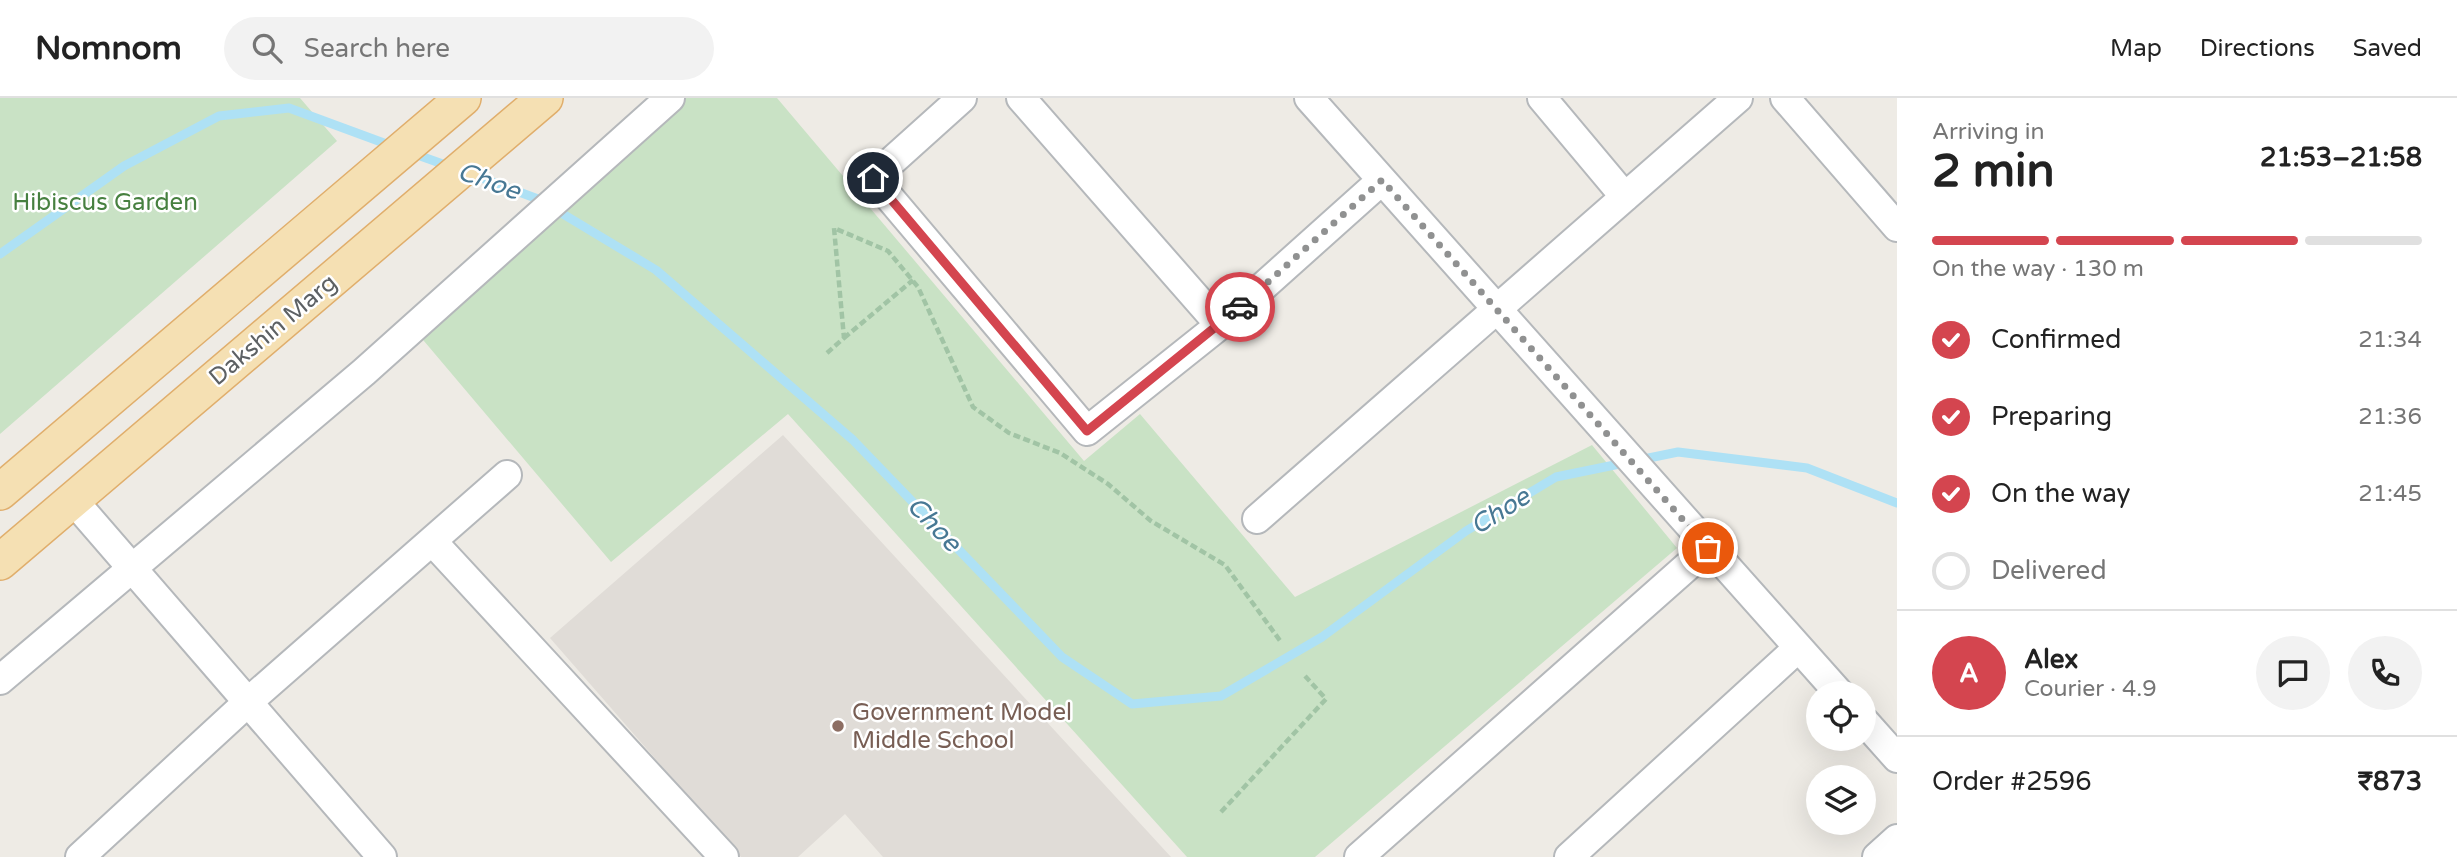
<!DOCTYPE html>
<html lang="en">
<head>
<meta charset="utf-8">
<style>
  body { margin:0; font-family:"Varela Round",sans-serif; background:#f2f2f2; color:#222; height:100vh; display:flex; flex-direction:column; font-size:26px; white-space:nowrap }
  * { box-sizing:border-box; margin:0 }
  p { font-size:23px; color:#767676 }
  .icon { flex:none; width:38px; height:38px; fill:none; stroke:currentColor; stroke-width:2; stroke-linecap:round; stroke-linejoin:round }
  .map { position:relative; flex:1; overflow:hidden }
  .side { display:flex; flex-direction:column; background:#fff; width:560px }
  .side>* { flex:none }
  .tools { position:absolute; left:1806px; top:583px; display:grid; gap:14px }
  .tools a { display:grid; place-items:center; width:70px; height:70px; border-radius:50%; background:#fff; box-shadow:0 7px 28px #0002; font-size:35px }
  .pin { position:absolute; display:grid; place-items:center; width:60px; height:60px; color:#fff; margin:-30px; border:4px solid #fff; border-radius:50%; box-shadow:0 2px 7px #0007 }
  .courier { position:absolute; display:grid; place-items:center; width:70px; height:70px; margin:-35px; border:5px solid #d4454f; border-radius:50%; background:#fff; color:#222; box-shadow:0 2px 9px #0007 }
  .head em { font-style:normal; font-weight:700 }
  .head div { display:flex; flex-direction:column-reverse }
  .head { display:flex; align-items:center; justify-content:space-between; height:119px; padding:0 35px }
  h1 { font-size:46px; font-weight:700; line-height:52px }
  .bar { display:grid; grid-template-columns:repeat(4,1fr); gap:10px 7px; align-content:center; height:84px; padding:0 35px }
  .bar i { height:9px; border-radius:5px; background:#e0e0e0 }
  .bar .active { background:#d4454f }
  .bar p { grid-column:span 4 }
  .line { display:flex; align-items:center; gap:18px; padding:0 35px; border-top:2px solid #e0e0e0 }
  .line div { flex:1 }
  .round { display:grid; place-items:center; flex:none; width:74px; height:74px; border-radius:37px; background:#f2f2f2 }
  ol { padding:0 35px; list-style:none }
  li { display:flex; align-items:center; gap:21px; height:77px }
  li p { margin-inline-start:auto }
  li .icon { padding:7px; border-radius:50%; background:#d4454f; color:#fff; stroke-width:4 }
  li:last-child { color:#767676 }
  li i { width:38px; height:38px; border:4px solid #e0e0e0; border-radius:50% }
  header { display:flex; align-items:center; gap:42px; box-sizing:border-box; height:98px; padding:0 35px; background:#fff; border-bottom:2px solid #e0e0e0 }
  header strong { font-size:33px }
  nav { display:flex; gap:38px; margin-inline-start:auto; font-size:24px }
  .search { width:490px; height:63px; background:#f2f2f2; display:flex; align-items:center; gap:18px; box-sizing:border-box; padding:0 24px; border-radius:38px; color:#767676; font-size:26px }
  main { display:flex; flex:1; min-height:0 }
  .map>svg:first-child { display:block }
  .education { fill:#e0dcd7 }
  .green { fill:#c9e2c5 }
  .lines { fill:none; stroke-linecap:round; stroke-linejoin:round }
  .stream { stroke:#aee1f5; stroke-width:9 }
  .minor-casing { stroke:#b5b8bb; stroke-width:32 }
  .major-casing { stroke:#e0ae6c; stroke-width:38 }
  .path { stroke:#a1c4a5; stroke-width:4.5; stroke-dasharray:7 3.5; stroke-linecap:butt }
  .minor { stroke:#fff; stroke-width:28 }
  .major { stroke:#f5e0b3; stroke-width:35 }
  .done { stroke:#909191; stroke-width:7; stroke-dasharray:0 12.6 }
  .route { stroke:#d4454f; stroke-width:9 }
  .education-dot { fill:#8d6e63; stroke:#fff; stroke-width:2.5 }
  .labels { text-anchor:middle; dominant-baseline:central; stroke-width:5; stroke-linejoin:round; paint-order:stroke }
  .park-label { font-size:24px; fill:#478040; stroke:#fff }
  .street-label { font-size:24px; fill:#5d6164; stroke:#fff }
  .education-label { font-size:24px; fill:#785e54; stroke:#fff; text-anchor:start }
  .water-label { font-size:26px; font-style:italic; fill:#477894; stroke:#fff }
</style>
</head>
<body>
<header>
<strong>Nomnom</strong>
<div class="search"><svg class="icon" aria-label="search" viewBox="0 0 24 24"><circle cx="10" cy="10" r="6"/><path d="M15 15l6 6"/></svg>Search here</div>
<nav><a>Map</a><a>Directions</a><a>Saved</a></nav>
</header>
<main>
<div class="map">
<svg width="1897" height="759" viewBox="0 0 1897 759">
  <rect width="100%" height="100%" fill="#eeebe5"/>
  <path class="education" d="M783,337L1171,759H883L845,716L798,759H741L550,540Z"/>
  <path class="green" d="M0,0H300L337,43L0,336Z
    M682,0H777L1084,363L1140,316L1295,499L1592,347L1677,450L1315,759H1187L788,316L611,464L413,230Z"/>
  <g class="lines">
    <path class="stream" d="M412,55L451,69
      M468,75L538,101L656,172L853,342L1062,559L1132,606L1221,598L1322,539L1466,433L1556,379L1678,354L1807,370L1897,405
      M0,156L124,68L219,18L289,10L392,48"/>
    <defs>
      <path id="minor" d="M962,0L873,80L1087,333L1220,227L1382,82
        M1021,0L1220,227
        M1309,0L1839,595
        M1542,0L1625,99
        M1785,0L1897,129
        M73,402L382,759
        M1257,421L1738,0
        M432,443L724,759
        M0,582L364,274L670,0
        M1864,623L1897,660
        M80,759L248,604L507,377
        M1359,759L1708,450
        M1569,759L1798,550
        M1877,759L1897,741"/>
      <path id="major" d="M0,394L463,0
        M0,464L545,0"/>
    </defs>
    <use href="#minor" class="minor-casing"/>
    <use href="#major" class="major-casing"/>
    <path class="path" d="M844,240L913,182
      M827,255L844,240L834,130L888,153L918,189L973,309L1009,335L1060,355L1108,386L1151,423L1225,467L1281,544
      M1221,714L1326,601L1305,578"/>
    <use href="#minor" class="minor"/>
    <use href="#major" class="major"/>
  </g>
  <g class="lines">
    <path class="done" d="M1240,209L1382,82L1708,450"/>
    <path class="route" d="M873,80L1087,333L1240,209"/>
  </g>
  <circle class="education-dot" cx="838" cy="628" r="7"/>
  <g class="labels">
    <g class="park-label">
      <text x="105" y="104">Hibiscus Garden</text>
    </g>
    <g class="street-label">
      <text transform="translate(273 232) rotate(-40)">Dakshin Marg</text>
    </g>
    <g class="education-label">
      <text x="852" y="614">Government Model<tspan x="852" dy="28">Middle School</tspan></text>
    </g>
    <g class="water-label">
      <text transform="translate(489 83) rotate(20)">Choe</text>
      <text transform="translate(1500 413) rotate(-32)">Choe</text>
      <text transform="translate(934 426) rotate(46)">Choe</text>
    </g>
  </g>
</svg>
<div class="tools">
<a><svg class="icon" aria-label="locate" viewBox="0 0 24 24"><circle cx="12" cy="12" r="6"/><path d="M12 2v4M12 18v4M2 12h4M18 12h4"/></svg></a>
<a><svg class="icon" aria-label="layers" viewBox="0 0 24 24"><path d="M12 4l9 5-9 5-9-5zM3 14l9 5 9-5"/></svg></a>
</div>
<div class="pin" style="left:1708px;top:450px;background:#ea580c"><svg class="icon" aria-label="bag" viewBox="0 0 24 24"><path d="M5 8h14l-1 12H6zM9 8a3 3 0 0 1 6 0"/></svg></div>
<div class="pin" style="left:873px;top:80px;background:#1f2937"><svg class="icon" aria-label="home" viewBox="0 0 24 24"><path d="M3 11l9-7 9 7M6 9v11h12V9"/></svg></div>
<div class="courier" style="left:1240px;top:209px"><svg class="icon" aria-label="car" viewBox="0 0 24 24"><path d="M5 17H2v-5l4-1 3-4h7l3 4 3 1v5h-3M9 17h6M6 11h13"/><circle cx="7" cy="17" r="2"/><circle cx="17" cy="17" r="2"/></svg></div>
</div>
<section class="side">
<div class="head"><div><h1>2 min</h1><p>Arriving in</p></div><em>21:53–21:58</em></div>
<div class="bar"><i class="active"></i><i class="active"></i><i class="active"></i><i></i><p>On the way · 130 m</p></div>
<ol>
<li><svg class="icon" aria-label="check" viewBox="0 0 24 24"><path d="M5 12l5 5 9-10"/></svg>Confirmed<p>21:34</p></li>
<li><svg class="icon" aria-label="check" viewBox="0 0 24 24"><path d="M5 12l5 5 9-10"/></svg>Preparing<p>21:36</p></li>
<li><svg class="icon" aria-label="check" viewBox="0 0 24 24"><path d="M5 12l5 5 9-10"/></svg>On the way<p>21:45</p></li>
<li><i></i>Delivered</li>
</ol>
<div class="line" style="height:126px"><b class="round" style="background:#d4454f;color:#fff">A</b><div><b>Alex</b><p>Courier · 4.9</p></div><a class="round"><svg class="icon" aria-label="chat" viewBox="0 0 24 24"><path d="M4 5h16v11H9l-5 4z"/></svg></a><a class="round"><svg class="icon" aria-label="phone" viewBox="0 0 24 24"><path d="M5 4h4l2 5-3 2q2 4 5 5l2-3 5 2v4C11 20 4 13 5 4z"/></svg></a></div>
<div class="line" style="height:91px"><div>Order #2596</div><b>₹873</b></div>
</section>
</main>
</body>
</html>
